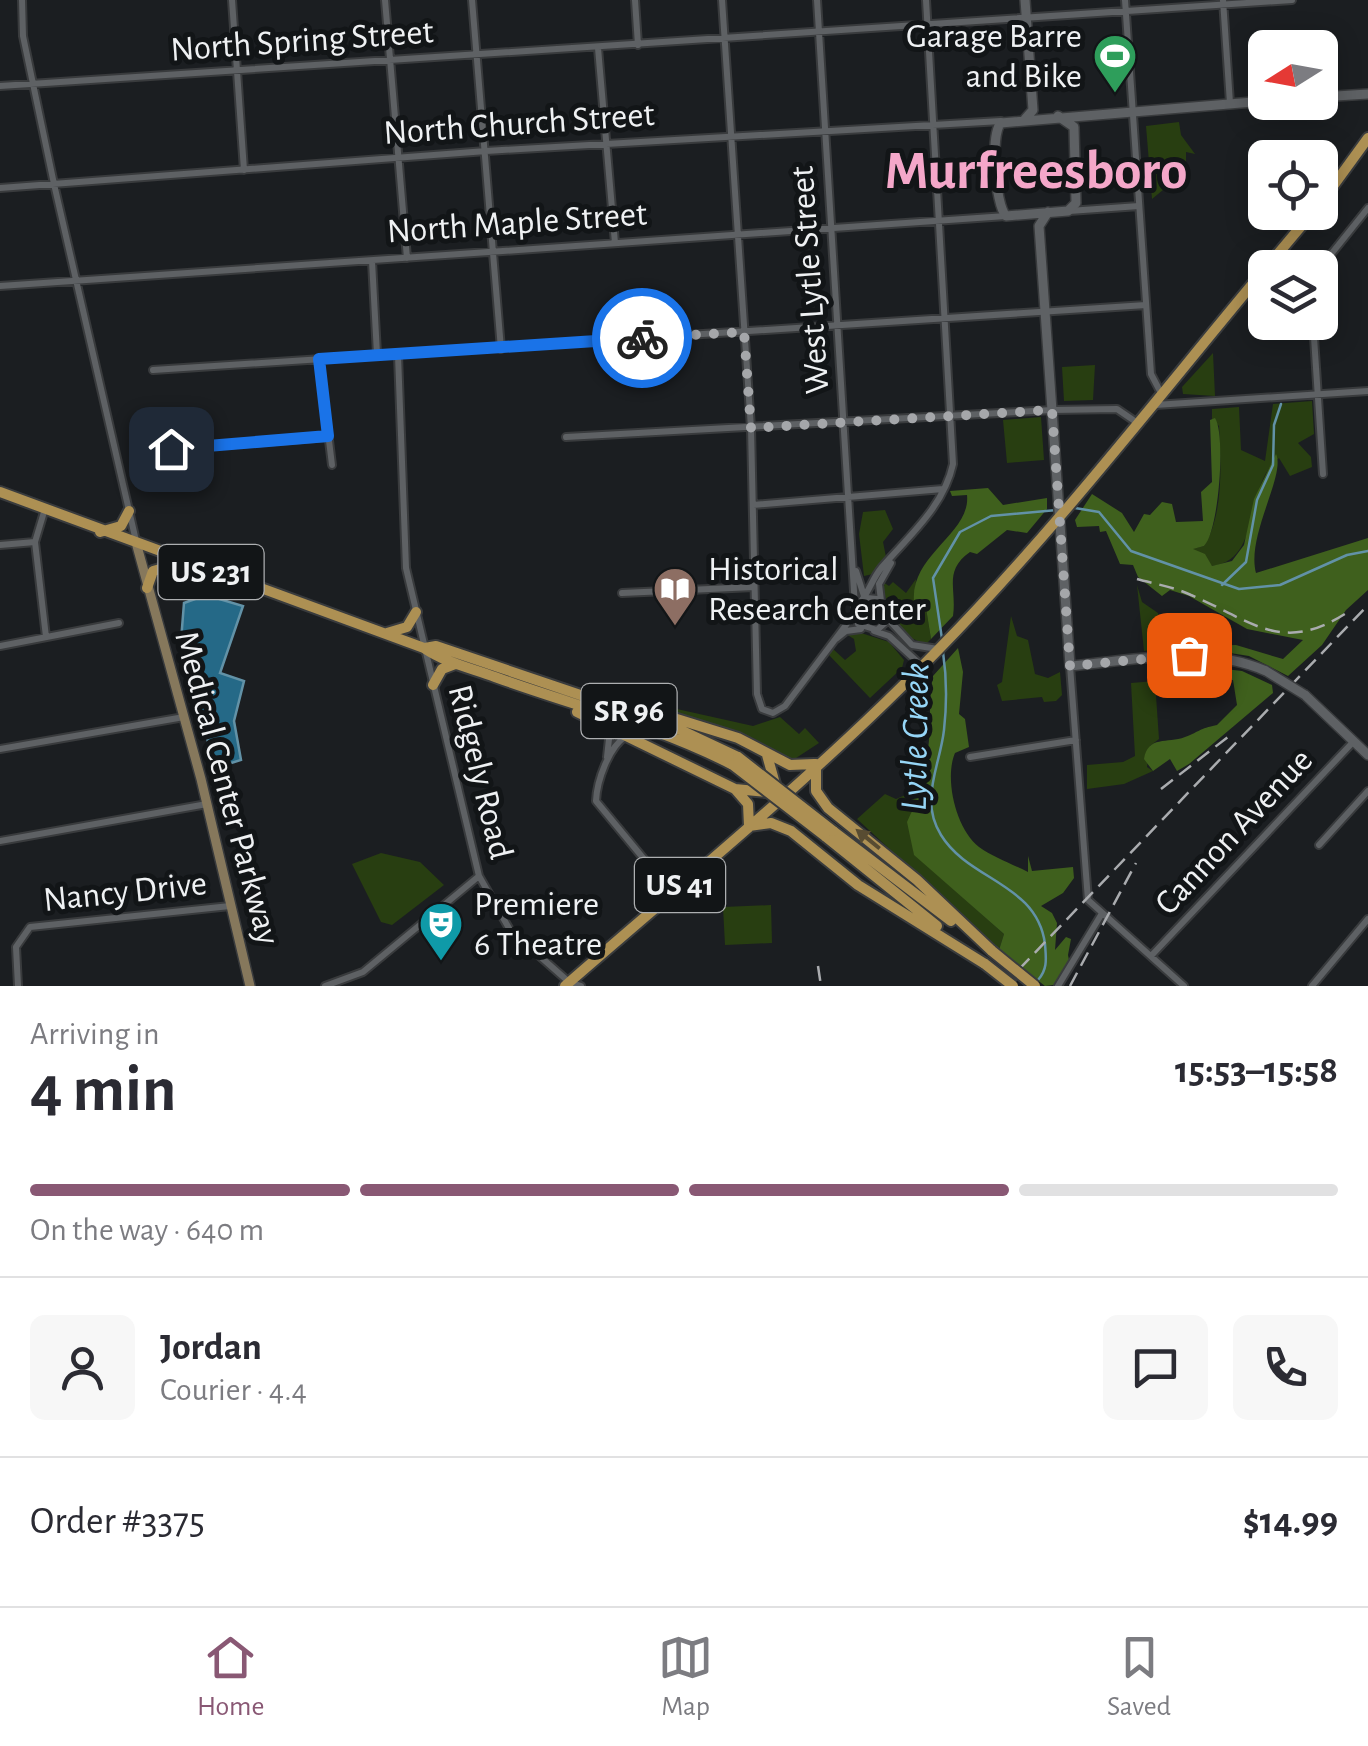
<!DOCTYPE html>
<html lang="en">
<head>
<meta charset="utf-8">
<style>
  body { margin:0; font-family:"Alegreya Sans",sans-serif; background:#f7f7f7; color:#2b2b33; height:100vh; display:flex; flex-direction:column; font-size:38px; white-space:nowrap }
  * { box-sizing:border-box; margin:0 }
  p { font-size:32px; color:#7c7c81 }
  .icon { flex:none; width:55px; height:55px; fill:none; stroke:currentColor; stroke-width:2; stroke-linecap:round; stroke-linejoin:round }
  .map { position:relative; height:986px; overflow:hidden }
  .side { display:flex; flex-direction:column; background:#fff; flex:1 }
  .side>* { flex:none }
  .needle { width:65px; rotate:259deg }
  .buttons { position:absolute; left:1248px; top:30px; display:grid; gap:20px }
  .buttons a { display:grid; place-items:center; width:90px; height:90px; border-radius:15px; background:#fff; box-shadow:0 5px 25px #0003; font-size:50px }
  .pin { position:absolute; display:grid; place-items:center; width:85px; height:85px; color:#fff; margin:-42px; border-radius:20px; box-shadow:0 5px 15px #0006 }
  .courier { position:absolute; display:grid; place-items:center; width:100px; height:100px; margin:-50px; border:8px solid #1a73e8; border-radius:50%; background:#fff; color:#222; box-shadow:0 2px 12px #0007 }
  .headline em { font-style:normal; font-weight:700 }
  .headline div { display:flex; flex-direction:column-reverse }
  .headline { display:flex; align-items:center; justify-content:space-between; height:170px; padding:0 30px }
  h1 { font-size:65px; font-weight:700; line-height:75px }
  .bar { display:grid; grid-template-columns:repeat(4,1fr); gap:15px 10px; align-content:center; height:120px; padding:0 30px }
  .bar i { height:12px; border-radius:8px; background:#e1e1e2 }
  .bar .on { background:#895874 }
  .bar p { grid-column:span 4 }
  .line { display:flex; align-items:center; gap:25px; padding:0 30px; border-top:2px solid #e1e1e2 }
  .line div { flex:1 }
  .round { display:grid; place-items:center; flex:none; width:105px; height:105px; border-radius:15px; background:#f7f7f7 }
  .tabs { display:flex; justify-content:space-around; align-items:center; height:140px; border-top:2px solid #e1e1e2; background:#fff; font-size:28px; color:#7c7c81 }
  .tabs a { display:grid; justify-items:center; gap:5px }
  .tabs .on { color:#895874 }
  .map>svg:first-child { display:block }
  .green { fill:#283e11 }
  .forest { fill:#3f601d }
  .water { fill:#256987; stroke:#6292a7; stroke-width:2.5 }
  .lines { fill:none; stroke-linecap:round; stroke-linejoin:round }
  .stream { stroke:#6292a7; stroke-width:2.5 }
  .minor-casing { stroke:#393b3d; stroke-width:10 }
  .tertiary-casing { stroke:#393b3d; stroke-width:12 }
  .secondary-casing { stroke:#393b3d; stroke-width:12 }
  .primary-casing { stroke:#393b3d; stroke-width:14 }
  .minor { stroke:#5e6164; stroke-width:6 }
  .tertiary { stroke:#5e6164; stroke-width:9 }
  .secondary { stroke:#86785c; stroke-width:9 }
  .primary { stroke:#ad9053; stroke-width:10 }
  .rail { stroke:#aaacaf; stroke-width:2.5; stroke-dasharray:15 8; stroke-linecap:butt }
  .tertiary-bridge-casing { stroke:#393b3d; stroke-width:12; stroke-linecap:butt }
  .primary-bridge-casing { stroke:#393b3d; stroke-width:14; stroke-linecap:butt }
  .tertiary-bridge { stroke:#5e6164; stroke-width:9 }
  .primary-bridge { stroke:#ad9053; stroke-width:10 }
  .oneway { fill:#584c32 }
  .done { stroke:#a5a7aa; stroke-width:10; stroke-dasharray:0 18 }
  .route { stroke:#1a73e8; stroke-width:12 }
  .labels { text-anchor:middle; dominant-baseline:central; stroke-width:10; stroke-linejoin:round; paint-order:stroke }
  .shield { fill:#121517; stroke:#adafb1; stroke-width:2.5 }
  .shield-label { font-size:32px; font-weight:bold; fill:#eff1f3 }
  .poi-label { font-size:35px; fill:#eff1f3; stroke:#121517; text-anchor:start }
  .street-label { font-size:35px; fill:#eff1f3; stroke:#121517 }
  .water-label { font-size:38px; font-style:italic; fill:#96d6f7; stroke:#121517 }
  .town-label { font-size:55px; font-weight:bold; fill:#f4a7c9; stroke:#121517 }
</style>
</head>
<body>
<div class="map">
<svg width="1368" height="986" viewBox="0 0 1368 986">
  <rect width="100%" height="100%" fill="#1b1e21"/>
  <path class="green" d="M1179,122L1181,135L1195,154L1186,152V171L1152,199L1146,126Z
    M1213,353L1215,396L1183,394L1182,387Z
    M1095,365L1093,400L1064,401L1062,367Z
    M1312,401L1314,434L1298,443L1311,457L1312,467L1290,476L1279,458C1243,485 1263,560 1212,566L1191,549L1204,546C1224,514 1221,463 1219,426L1212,419V409L1239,407L1241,450L1265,461L1273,404Z
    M1041,417L1044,460L1007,463L1003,420Z
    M885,510L893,529L883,542L886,557L873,574L864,576L859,534L863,512Z
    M916,579L914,602L926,608L931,639L927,643C900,641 884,606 883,582L889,586L893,582L906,593Z
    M1137,585L1142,602L1158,613L1168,648L1144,651Z
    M1011,616L1017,636L1028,640L1035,674L1048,678L1060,672L1062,695L1056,701L1044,702L1042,697L1002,701L997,685L1002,682Z
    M858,632L889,642L904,660L902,668L870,698L829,655L833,649L845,660L856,651L854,639L846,634Z
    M1155,681L1159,739L1150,746L1147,767L1153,771L1124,784L1087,789V765L1123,762L1135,756L1131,683Z
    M668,707L753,726L780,717L799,734L805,728L819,743L793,760L753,738L667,711Z
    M910,793L914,854L1004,934L999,950L857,819L885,794L896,799Z
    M381,853L420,862L444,885L392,925L381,922L352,864Z
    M771,905L772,943L725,945L723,907Z"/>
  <path class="forest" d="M1215,418C1226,434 1219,531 1204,546L1193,549L1205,554L1212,566L1232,561L1244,545L1254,499L1276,454C1286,475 1246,536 1256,573L1368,538V590L1346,610L1322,645L1288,676L1249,656L1186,646L1236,645L1283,659L1303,640L1247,629L1189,596L1170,590L1162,596L1138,577L1133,565L1120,564L1106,531L1100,532L1099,526L1077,527L1075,520L1092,494L1122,513L1134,532L1144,514L1150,515L1162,502L1172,504L1176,522L1203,521L1201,492L1212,482L1210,420Z
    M988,488L1003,505L1047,498V509L1027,533L1007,530L977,554L970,552C943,571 957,589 953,616L931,639L926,608L914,602C910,554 971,534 967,495L952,496L950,491Z
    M958,648L963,672L959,714L965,719L969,747L955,753C944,779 956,829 979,847C993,857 1012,864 1028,872V856L1032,871L1073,867L1074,878L1063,893L1041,906L1052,913L1057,923L1055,950L1066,937L1071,939L1068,955L1071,970L1062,984L1045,986L999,950L1004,934L914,855L907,822L912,811L910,793C939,756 925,717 933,676Z
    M1208,667L1242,671L1272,685L1273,693L1189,764L1177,771L1170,759L1153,771L1144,759C1148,735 1167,744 1185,737C1201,731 1198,729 1217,725L1237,705L1233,680L1209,682Z"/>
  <path class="water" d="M206,595L243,606L220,673L244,681L234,721L241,760L215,768L181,641L184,603Z"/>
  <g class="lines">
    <path class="stream" d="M1075,508L1099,512L1131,551L1239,589L1280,585L1347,555L1368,551
      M1222,585L1246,562L1257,500L1273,465L1274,425L1281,404
      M942,639L933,578L960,532L991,516L1057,510
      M943,652C947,679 947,703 944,730C940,766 919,800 941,835C969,881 1037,883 1045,944C1046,958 1048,969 1038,980"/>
    <defs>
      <path id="minor" d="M22,0L23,36L54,184L136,541
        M232,0L244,170
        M385,0L407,258
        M472,0L501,349
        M635,0L638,45
        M722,0L751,428L757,694L762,709L773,713L785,706L855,613
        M817,0L855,607
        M1125,0L1151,374L1161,393
        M1223,0L1230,103
        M598,48L615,243
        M0,86L1292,0
        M0,188L486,151L1001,121
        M1069,211L1139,206
        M372,261L377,354
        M1320,268L1368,208
        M0,286L1006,216
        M1313,322L1323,474
        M398,355L406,568L479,876L510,930L569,982L581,986
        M319,359L332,465
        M153,370L1146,305
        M1155,405L1368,391
        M566,437L1052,410L1117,409L1136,422
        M171,449L328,437
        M753,505L943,489
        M44,512L35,542L46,637
        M0,545L35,542
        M856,571L865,599
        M622,593L754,587
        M867,598L877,599L887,609L886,622L877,630L858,624L857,606C869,594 871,580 882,567C909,536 944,506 953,464L926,0
        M881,601L879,584L891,563
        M888,619L912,645L938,649
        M874,631L889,636L922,666
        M836,639L846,631L861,629
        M0,646L119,623
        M1070,666L1088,900L1184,986
        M626,736C609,747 597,780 596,801L672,893
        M0,749L184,717
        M607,757L610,730
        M970,757L1076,740
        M0,841L207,804
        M1319,845L1368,791
        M1151,956L1354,741
        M18,986L16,947L30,927L230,906
        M325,986L363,972L479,876
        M1058,986L1101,915
        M1312,986L1368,919"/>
      <path id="tertiary" d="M1025,0L1033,110L1025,119
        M1320,97L1368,94
        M1058,116L1074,127L1076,203L1068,211L1006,216C995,204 990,134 1001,123L1265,101
        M1048,212L1039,226L1070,666C1136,660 1203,644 1266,671
        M1305,695L1368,755"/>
      <path id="secondary" d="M137,546L201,779L250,986"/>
      <path id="primary" d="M1320,204L1368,138
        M1266,268L1313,212
        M0,492L424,648C446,663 471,668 495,677C575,706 658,726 733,765
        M100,532L121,526L129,511
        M147,588L153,571L178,564
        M387,633L407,627L416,612
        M425,648L436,646L672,726L738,757
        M433,685L442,669L455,664
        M619,701L738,738L790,765L814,764
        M577,712L735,789L776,793
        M767,755L777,791
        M816,764V791L828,808L917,880L992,951
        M735,789L748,804L749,826L771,823L791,831L858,885L985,964
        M833,831L951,921
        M825,836L937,926
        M565,986C691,876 822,770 938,650C1055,531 1158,397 1265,269"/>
    </defs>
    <use href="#minor" class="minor-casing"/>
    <use href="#tertiary" class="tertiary-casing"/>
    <use href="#secondary" class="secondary-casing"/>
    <use href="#primary" class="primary-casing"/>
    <use href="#minor" class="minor"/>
    <use href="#tertiary" class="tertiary"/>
    <use href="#secondary" class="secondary"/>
    <use href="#primary" class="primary"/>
    <path class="rail" d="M1137,579C1155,584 1174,587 1191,595C1254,622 1283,656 1351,610
      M1161,789L1233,733
      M818,966L821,986
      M1003,986L1368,605
      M1070,986L1136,863"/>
    <defs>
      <path id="tertiary-bridge" d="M1266,671L1305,695"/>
      <path id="primary-bridge" d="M738,757L833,831
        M733,765L825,836
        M992,951L1035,986
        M985,964L1013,986"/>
    </defs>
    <use href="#tertiary-bridge" class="tertiary-bridge-casing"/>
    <use href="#primary-bridge" class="primary-bridge-casing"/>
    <use href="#tertiary-bridge" class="tertiary-bridge"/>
    <use href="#primary-bridge" class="primary-bridge"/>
  </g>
  <defs><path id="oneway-solid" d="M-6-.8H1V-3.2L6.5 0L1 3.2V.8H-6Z" transform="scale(2.5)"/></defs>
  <use class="oneway" href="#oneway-solid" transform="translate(868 839) rotate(-141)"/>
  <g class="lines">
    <path class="done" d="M642,338L744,332L751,428L1052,410L1070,666L1189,655"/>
    <path class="route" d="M171,449L328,436L319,359L642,338"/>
  </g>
  <defs>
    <symbol id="stadium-pin" viewBox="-11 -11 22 30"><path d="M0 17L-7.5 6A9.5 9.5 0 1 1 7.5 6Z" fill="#2e9e5b" stroke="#121517"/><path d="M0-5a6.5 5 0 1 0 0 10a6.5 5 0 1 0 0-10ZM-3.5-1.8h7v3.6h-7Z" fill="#fff"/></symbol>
    <symbol id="library-pin" viewBox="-11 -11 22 30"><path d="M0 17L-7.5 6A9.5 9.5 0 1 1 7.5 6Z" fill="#8d6e63" stroke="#121517"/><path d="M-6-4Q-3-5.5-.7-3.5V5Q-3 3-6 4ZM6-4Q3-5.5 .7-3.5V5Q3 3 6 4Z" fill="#fff"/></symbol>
    <symbol id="theatre-pin" viewBox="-11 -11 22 30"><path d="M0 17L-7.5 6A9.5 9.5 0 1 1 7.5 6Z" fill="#0f9aa8" stroke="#121517"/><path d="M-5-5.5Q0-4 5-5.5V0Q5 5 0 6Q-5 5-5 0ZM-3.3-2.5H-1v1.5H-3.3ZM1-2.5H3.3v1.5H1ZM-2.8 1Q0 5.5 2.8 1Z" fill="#fff"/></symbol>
  </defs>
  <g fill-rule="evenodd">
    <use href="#stadium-pin" x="1090" y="31" width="50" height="68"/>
    <use href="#library-pin" x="650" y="564" width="50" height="68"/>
    <use href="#theatre-pin" x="416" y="899" width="50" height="68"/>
  </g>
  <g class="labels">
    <g class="shield">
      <rect x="158.5" y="545" width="105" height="54" rx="8"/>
      <rect x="581.5" y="684" width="95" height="54" rx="8"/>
      <rect x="635" y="858" width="90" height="54" rx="8"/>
    </g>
    <g class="shield-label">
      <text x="211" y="572">US 231</text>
      <text x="629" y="711">SR 96</text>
      <text x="680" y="885">US 41</text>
    </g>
    <g class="poi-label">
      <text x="1082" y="36" text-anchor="end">Garage Barre<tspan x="1082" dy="40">and Bike</tspan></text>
      <text x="708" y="569">Historical<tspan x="708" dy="40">Research Center</tspan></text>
      <text x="474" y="904">Premiere<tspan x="474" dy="40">6 Theatre</tspan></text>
    </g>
    <g class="street-label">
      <text transform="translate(302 41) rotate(-4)">North Spring Street</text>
      <text transform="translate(519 124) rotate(-4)">North Church Street</text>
      <text transform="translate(517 223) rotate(-4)">North Maple Street</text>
      <text transform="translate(810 280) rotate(-94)">West Lytle Street</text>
      <text transform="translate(480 772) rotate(76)">Ridgely Road</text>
      <text transform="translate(227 788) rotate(75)">Medical Center Parkway</text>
      <text transform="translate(1234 832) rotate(-47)">Cannon Avenue</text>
      <text transform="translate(125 892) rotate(-6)">Nancy Drive</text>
    </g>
    <g class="water-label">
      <text transform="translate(916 737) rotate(-89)">Lytle Creek</text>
    </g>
    <g class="town-label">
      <text x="1036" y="171">Murfreesboro</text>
    </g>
  </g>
</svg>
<div class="buttons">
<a><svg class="needle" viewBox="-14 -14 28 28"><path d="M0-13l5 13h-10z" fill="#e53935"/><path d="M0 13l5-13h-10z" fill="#7c7c81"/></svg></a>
<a><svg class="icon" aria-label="locate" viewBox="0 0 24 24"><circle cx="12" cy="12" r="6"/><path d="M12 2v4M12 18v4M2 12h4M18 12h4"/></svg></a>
<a><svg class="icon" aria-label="layers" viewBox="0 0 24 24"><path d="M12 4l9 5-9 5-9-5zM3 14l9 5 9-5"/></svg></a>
</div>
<div class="pin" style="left:1189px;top:655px;background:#ea580c"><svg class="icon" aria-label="bag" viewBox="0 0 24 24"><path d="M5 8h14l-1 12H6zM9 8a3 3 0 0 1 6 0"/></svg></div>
<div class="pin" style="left:171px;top:449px;background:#1f2937"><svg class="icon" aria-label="home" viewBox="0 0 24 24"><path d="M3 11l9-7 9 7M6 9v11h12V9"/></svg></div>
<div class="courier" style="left:642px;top:338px"><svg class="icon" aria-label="bike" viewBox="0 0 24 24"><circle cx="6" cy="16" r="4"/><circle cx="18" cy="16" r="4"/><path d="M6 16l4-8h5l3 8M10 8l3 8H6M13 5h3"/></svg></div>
</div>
<section class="side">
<div class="headline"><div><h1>4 min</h1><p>Arriving in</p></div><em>15:53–15:58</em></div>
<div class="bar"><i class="on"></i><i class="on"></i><i class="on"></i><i></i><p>On the way · 640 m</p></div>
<div class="line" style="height:180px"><a class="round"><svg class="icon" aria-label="person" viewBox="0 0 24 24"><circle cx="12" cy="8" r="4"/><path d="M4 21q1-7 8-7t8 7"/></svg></a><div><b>Jordan</b><p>Courier · 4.4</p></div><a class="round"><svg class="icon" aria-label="chat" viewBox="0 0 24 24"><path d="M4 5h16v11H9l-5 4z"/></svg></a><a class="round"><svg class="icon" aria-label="phone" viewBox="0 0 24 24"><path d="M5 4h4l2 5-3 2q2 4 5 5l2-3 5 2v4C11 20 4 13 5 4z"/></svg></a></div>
<div class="line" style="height:130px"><div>Order #3375</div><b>$14.99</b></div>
</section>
<nav class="tabs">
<a class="on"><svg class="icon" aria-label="home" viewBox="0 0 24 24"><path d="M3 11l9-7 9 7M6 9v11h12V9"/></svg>Home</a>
<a><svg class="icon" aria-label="map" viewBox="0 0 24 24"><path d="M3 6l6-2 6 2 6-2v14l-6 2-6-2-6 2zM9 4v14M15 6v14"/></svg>Map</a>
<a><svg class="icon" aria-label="saved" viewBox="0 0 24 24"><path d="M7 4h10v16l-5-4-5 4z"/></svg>Saved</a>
</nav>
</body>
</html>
